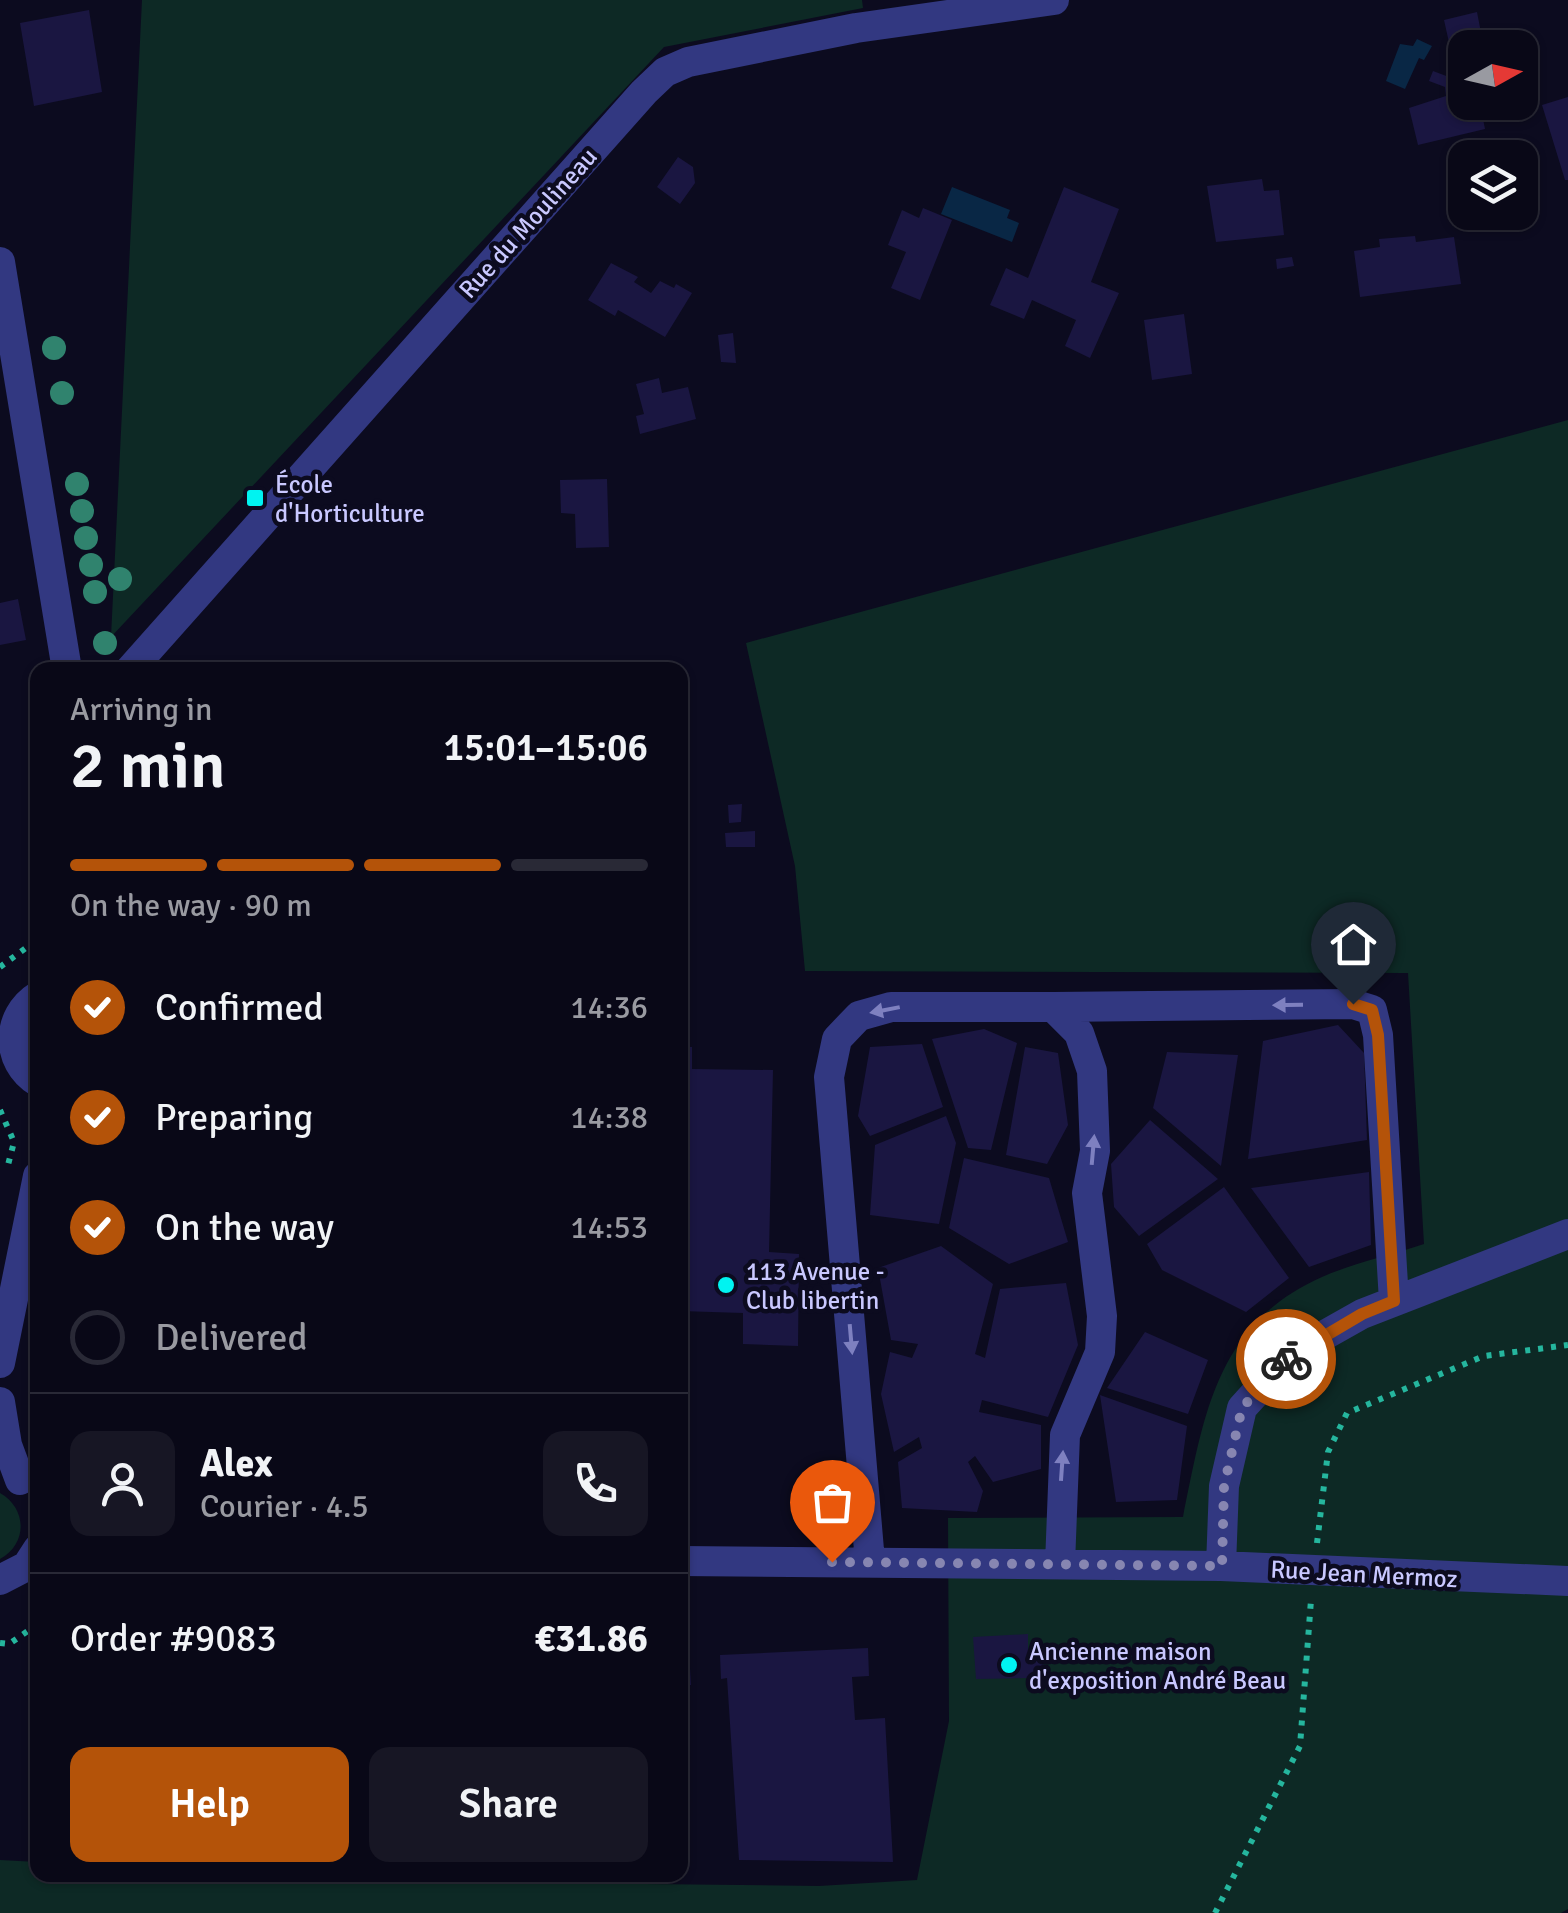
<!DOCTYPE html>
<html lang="en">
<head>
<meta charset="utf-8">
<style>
  body { margin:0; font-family:Signika,sans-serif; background:#171624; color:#f1f3f6; height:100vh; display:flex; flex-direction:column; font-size:38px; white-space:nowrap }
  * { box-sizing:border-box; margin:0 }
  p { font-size:32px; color:#999aa1 }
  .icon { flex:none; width:55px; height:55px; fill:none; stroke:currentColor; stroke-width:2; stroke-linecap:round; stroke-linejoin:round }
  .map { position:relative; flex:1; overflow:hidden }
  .panel { position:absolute; left:30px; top:662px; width:658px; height:1220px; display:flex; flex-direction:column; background:#090817; border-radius:20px; box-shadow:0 2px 8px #0004,0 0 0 2px #292936 }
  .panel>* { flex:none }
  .needle { width:65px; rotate:82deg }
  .fabs { position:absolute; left:1448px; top:30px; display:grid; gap:20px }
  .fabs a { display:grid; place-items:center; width:90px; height:90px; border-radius:20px; background:#090817; box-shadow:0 2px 8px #0004,0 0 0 2px #292936; font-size:50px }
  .pin { position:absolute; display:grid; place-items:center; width:85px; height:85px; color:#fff; margin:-102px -42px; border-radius:50% 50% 50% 0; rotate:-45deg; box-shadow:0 0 10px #0007 }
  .pin .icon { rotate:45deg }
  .courier { position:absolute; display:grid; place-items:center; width:100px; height:100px; margin:-50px; border:8px solid #b45309; border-radius:50%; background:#fff; color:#222; box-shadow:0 2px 12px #0007 }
  .summary em { font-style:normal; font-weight:600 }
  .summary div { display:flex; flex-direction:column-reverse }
  .summary { display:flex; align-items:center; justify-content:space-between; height:170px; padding:0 40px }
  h1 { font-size:65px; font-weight:600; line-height:75px }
  .bar { display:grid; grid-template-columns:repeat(4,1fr); gap:15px 10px; align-content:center; height:120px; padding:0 40px }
  .bar i { height:12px; border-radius:8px; background:#292936 }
  .bar .selected { background:#b45309 }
  .bar p { grid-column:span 4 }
  .line { display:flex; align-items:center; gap:25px; padding:0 40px; border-top:2px solid #292936 }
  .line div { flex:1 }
  .round { display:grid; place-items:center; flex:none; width:105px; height:105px; border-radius:20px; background:#171624 }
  ol { padding:0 40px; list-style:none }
  li { display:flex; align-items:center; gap:30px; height:110px }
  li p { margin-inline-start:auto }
  li .icon { padding:10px; border-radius:50%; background:#b45309; color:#fff; stroke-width:4 }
  li:last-child { color:#999aa1 }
  li i { width:55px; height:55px; border:5px solid #292936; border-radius:50% }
  .primary-button { display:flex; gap:20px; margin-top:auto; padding:20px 40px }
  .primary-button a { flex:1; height:115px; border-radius:20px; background:#b45309; color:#fff; font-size:40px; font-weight:600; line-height:115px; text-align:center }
  .primary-button a+a { background:#171624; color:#f1f3f6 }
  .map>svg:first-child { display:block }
  .green { fill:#0d2925 }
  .water { fill:#092745 }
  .building { fill:#1a1641 }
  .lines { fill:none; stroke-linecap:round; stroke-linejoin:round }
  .path { stroke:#25b69e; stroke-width:6; stroke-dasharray:5 8; stroke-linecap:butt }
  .minor { stroke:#323881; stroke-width:30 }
  .tree { fill:#30836e }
  .oneway { fill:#7e80c0 }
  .done { stroke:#8786b1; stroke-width:10; stroke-dasharray:0 18 }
  .route { stroke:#b45309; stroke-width:12 }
  .poi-dot { fill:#00f3f1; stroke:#0c0b1f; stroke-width:4 }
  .labels { text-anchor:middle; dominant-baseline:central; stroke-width:9; stroke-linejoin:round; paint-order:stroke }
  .street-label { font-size:25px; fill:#c9c8ff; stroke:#0c0b1f }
  .poi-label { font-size:25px; fill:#c9c8ff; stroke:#0c0b1f; text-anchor:start }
</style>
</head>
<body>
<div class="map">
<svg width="1568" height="1913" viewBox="0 0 1568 1913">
  <rect width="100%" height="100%" fill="#0c0b1f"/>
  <path class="green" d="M142,0H862L863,8L664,47L111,637Z
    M1568,420V1909L1561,1913H0V1860L37,1862L38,1875H226L295,1880L819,1886L917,1880L949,1721L948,1518L1183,1517C1204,1415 1216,1324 1322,1277C1354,1263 1391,1255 1424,1244L1408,973L805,971L795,866L746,643Z
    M0,1493C27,1508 28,1544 0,1559Z"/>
  <path class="water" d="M1417,39L1432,46L1424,60L1419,58L1405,89L1386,81L1400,44L1413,46Z
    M952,187L1010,210L1007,218L1019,223L1012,242L941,214Z"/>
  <path class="building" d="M89,10L102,92L34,106L20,23Z
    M1477,12L1484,48H1465V102H1486L1488,107L1481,109L1485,129L1418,145L1409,108L1446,96L1445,87L1429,81L1433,71L1449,77L1456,74L1444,20Z
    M1568,97V180H1565L1542,105Z
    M678,157L693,167L695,183L680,204L657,187Z
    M1262,179L1264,191L1279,190L1284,235L1216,242L1207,186Z
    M1064,187L1119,209L1091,282L1119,293L1090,358L1065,346L1076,320L1032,300L1024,319L990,305L1006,268L1028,278Z
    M923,208L952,220L920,300L891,288L906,252L888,245L902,210L919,218Z
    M1415,236L1416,242L1454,237L1461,284L1360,297L1354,251L1380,247L1379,239Z
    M1292,257L1294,266L1277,269L1276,259Z
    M611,263L638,277L634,282L651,293L660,281L674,288L676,284L692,293L665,337L618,310L615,316L588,300Z
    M1184,314L1192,374L1152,380L1144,320Z
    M733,333L736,363L721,362L718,335Z
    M659,378L662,393L688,387L696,419L640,434L636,416L644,414L636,384Z
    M607,479L609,547L576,548L575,514L561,513L560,480Z
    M18,599L26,640L0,645V603Z
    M742,804L741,822L729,823L728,805Z
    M755,831V847H726L725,833Z
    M1338,1025L1364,1053L1367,1140L1248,1159L1263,1041Z
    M984,1029L1017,1043L991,1150L968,1148L932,1039Z
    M922,1044L943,1107L870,1136L858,1116L870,1047Z
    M680,1047H692V1069L773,1070L769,1252L799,1254L798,1346L743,1344V1313L680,1311Z
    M1025,1047L1058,1053L1068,1125L1047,1164L1006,1155Z
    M1167,1052L1238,1055L1221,1166L1153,1108Z
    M946,1116L956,1143L939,1224L870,1215L875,1145Z
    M1150,1120L1218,1179L1139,1236L1114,1207L1111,1164Z
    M964,1158L1049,1178L1068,1242L1009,1264L949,1228Z
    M1369,1172L1371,1245L1309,1267L1251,1188Z
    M1224,1187L1289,1278L1246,1312L1162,1270L1147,1244Z
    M941,1246L993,1284L975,1354L985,1358L1000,1289L1066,1283L1078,1345L1048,1417L982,1400L979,1412L1041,1425V1469L993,1482L975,1456L968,1462L983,1491L977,1512L902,1508L898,1462L922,1448L919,1437L894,1452L881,1394L890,1352L912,1358L918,1344L891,1340L878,1268Z
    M1145,1332L1208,1360L1188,1414L1107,1388Z
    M1100,1395L1187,1426L1177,1500L1116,1502Z
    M1028,1634V1653H1043L1044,1684H1030V1678L976,1679L973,1637Z
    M868,1648L869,1676L852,1677L855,1720L885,1718L893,1862L739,1860L727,1678L721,1679L720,1655Z
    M690,1668L691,1685L680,1686V1669Z"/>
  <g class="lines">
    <path class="path" d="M0,967L38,939
      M0,1110L14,1142L8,1165
      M35,1365L33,1382L38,1392
      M1317,1543L1328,1452L1347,1413L1484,1356L1568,1345
      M0,1643L9,1644L38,1624
      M1215,1913L1300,1746L1311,1600"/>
    <path class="minor" d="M0,262L67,670
      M130,670L644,92L665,72L688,62L856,28L1054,0
      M38,996C6,1016 5,1062 38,1082
      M1053,1007L1353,1004L1372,1010L1378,1035L1394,1301
      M0,1363L38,1176
      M0,1402L7,1445L20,1480
      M680,1561L1221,1566L1568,1581
      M870,1562L829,1077L837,1039L859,1016L891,1007H1053L1079,1033L1092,1071L1095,1151L1087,1193L1102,1316L1100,1352L1065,1435L1060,1564
      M1221,1566L1224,1486L1242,1408L1291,1354L1362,1314L1568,1234
      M0,1580L27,1566L38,1549"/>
  </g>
  <g class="tree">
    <circle cx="54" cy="348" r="12"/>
    <circle cx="62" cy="393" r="12"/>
    <circle cx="77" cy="484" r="12"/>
    <circle cx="82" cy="511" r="12"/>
    <circle cx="86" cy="538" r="12"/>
    <circle cx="91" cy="565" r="12"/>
    <circle cx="120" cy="579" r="12"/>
    <circle cx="95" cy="592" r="12"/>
    <circle cx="105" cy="643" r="12"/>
  </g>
  <defs><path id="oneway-solid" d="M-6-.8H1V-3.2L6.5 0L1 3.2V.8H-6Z" transform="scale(2.5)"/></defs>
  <g class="oneway">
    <use href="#oneway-solid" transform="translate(1288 1005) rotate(179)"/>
    <use href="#oneway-solid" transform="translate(885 1010) rotate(169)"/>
    <use href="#oneway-solid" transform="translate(1093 1150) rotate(-85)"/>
    <use href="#oneway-solid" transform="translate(851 1339) rotate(85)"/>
    <use href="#oneway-solid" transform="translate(1062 1466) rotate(-86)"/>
  </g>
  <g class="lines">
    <path class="done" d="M832,1562L1222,1566L1224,1486L1242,1408L1286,1359"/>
    <path class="route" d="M1286,1359L1362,1314L1394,1301L1378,1035L1372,1010L1353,1004"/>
  </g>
  <g class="poi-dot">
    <rect x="245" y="488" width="20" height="20" rx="5"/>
    <circle cx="726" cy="1285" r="10"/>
    <circle cx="1009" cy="1665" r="10"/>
  </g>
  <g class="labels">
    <g class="street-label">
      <text transform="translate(528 223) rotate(-48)">Rue du Moulineau</text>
      <text transform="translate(1364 1574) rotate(3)">Rue Jean Mermoz</text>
    </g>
    <g class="poi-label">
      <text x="275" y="484">École<tspan x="275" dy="29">d'Horticulture</tspan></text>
      <text x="746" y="1271">113 Avenue -<tspan x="746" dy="29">Club libertin</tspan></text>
      <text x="1029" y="1651">Ancienne maison<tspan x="1029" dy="29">d'exposition André Beau</tspan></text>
    </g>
  </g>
</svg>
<div class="fabs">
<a><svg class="needle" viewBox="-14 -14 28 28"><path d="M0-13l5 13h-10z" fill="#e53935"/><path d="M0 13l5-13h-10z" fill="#999aa1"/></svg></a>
<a><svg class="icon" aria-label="layers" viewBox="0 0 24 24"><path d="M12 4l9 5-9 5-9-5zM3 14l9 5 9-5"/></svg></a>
</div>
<div class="pin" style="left:832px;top:1562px;background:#ea580c"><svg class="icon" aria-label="bag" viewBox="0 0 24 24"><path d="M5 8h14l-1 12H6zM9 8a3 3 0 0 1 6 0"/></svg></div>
<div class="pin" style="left:1353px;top:1004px;background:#1f2937"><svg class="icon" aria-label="home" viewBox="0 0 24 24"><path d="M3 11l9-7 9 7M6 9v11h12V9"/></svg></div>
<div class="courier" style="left:1286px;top:1359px"><svg class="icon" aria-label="bike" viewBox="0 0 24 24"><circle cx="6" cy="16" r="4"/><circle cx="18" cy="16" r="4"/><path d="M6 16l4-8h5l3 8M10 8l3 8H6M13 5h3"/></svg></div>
<section class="panel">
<div class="summary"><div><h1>2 min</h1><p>Arriving in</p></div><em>15:01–15:06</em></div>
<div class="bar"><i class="selected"></i><i class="selected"></i><i class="selected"></i><i></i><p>On the way · 90 m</p></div>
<ol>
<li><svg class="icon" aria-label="check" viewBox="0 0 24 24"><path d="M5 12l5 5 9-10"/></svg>Confirmed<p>14:36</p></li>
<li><svg class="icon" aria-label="check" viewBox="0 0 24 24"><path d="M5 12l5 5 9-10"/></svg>Preparing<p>14:38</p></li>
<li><svg class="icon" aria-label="check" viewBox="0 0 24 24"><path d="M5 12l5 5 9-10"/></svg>On the way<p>14:53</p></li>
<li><i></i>Delivered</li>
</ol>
<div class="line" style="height:180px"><a class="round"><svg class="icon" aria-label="person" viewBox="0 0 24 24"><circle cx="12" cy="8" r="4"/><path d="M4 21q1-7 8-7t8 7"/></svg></a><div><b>Alex</b><p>Courier · 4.5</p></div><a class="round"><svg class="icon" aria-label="phone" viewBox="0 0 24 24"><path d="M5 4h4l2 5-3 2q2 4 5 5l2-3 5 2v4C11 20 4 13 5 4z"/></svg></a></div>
<div class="line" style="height:130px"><div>Order #9083</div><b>€31.86</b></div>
<div class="primary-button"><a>Help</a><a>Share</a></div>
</section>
</div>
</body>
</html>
